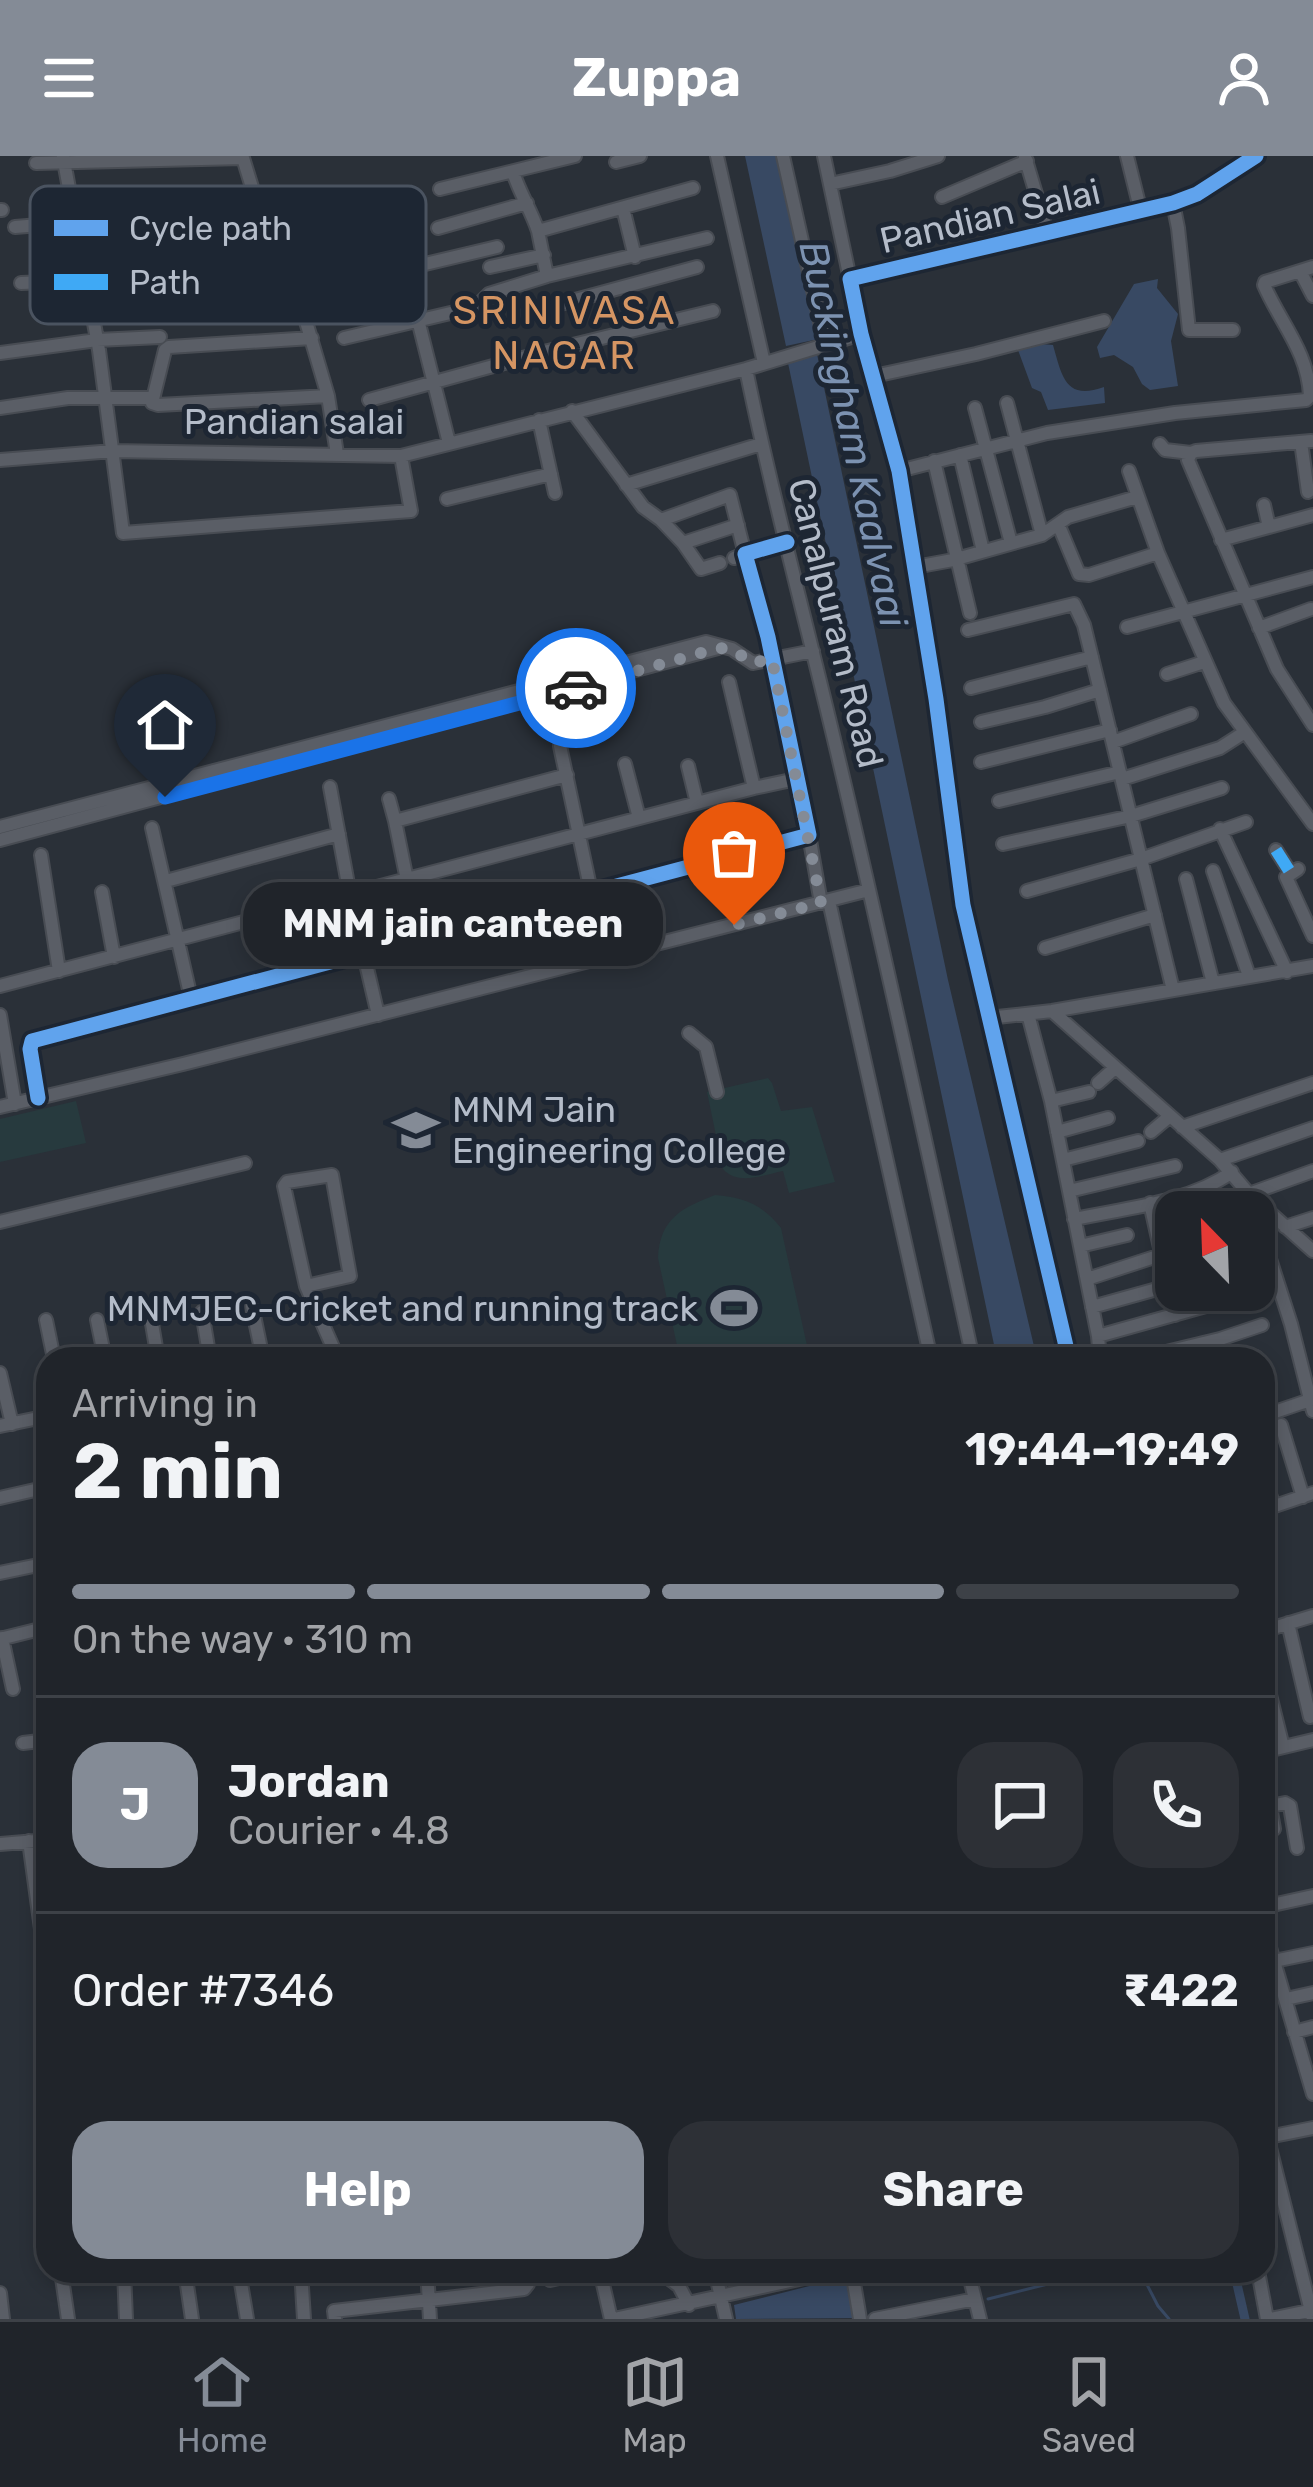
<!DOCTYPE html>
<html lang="en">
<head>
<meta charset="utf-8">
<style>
  body { margin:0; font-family:Rubik,sans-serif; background:#2d3036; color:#f1f3f6; height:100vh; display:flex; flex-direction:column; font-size:45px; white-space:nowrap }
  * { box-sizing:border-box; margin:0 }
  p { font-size:39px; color:#a2a4a8 }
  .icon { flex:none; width:66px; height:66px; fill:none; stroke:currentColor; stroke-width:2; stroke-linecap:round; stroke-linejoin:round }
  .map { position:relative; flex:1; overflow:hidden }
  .drawer { position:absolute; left:36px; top:1191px; width:1239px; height:936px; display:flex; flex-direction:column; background:#20242a; border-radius:36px; box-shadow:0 6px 18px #0003,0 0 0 3px #3d4147 }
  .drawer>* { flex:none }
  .needle { width:78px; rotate:337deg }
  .fabs { position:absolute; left:1155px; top:1035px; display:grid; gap:24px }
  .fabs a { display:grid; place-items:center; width:120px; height:120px; border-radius:24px; background:#20242a; box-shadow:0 6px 18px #0003,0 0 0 3px #3d4147; font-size:60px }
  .pin { position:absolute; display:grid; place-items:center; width:102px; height:102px; color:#fff; margin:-123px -51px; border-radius:50% 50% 50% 0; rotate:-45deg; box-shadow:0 0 12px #0007 }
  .pin .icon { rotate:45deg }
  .courier { position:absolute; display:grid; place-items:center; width:120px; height:120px; margin:-60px; border:9px solid #1a73e8; border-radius:50%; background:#fff; color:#222; box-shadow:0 3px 15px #0007 }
  .bubble { position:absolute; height:84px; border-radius:36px; background:#20242a; box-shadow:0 6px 18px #0003,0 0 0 3px #3d4147; font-size:39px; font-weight:700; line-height:84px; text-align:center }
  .summary em { font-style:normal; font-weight:700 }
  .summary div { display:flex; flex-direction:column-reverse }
  .summary { display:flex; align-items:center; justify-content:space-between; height:204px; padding:0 36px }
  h1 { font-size:78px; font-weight:700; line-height:90px }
  .bar { display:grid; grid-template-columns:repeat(4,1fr); gap:18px 12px; align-content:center; height:144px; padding:0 36px }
  .bar i { height:15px; border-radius:9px; background:#3d4147 }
  .bar .active { background:#848b96 }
  .bar p { grid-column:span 4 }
  .line { display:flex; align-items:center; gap:30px; padding:0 36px; border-top:3px solid #3d4147 }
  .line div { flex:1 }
  .round { display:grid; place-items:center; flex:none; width:126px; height:126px; border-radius:36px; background:#2d3036 }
  .cta { display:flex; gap:24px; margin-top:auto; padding:24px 36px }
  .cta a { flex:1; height:138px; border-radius:36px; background:#848b96; color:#fff; font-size:48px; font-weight:700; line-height:138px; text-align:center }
  .cta a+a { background:#2d3036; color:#f1f3f6 }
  header { display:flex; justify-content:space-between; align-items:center; height:156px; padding:0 36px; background:#848b96; color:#fff; font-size:54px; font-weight:700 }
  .menu { display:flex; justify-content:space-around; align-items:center; height:168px; border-top:3px solid #3d4147; background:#20242a; font-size:33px; color:#a2a4a8 }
  .menu a { display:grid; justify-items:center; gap:6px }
  .menu .active { color:#848b96 }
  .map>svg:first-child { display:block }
  .green { fill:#273a3e }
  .water { fill:#384963 }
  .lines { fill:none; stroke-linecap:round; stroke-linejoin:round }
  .stream { stroke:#384963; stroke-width:3 }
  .canal { stroke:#384963; stroke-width:9 }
  .minor-casing { stroke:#484c53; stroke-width:16 }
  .minor { stroke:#5a5e66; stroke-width:12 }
  .quiet { stroke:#3fa9f5; stroke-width:12; stroke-dasharray:24 12; stroke-linecap:butt }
  .cycleway-casing { stroke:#1d2633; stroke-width:22 }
  .cycleway { stroke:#60a3ed; stroke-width:15 }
  .done { stroke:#848b96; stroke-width:12; stroke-dasharray:0 21.6 }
  .route { stroke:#1a73e8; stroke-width:15 }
  .labels { text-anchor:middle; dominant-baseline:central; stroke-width:10; stroke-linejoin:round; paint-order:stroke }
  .street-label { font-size:36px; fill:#b4bcc9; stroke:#1d2633 }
  .poi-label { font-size:36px; fill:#b4bcc9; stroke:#1d2633; text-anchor:start }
  .neighbourhood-label { font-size:39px; letter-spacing:3px; fill:#d59563; stroke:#1d2633 }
  .water-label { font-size:39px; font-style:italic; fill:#7c92b1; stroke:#1d2633 }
  .key { fill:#1d2633; stroke:#4a5360; stroke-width:3 }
  .key-label { font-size:33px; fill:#b4bcc9 }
</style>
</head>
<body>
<header><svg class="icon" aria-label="menu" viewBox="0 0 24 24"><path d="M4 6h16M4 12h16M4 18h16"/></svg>Zuppa<svg class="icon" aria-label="person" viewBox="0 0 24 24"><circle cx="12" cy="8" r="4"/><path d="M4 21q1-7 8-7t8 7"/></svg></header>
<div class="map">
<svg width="1313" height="2163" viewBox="0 0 1313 2163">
  <rect width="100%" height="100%" fill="#2a3038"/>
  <path class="green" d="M768,922L772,927L781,955L812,951L835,1026L789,1037L783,1015C763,1019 738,1030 723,1013L707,936Z
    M76,945L86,987L0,1006V963Z
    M715,1039C744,1041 763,1049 781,1072L810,1203H680L658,1102C660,1062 682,1052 715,1039Z"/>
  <path class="water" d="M745,0H782L823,182L786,190Z
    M1158,123L1157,132L1178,158L1171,185L1178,230L1150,234L1142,228L1133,211L1114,199L1100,202L1097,191L1134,128Z
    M1040,188L1053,189C1062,220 1065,245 1104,231L1105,247L1048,254L1041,236L1032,232L1018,194Z
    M817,198L948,824L1037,1203H997L788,207Z
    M849,2120L856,2162L736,2163L734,2149Z"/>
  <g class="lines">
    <path class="stream" d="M1140,2115L1158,2150L1169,2163
      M988,2143L1100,2115"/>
    <path class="canal" d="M1234,2115L1245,2163"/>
    <defs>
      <path id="minor" d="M63,0L99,194L123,377L411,355L401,300
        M717,0L764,207
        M783,0L825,188
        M824,0L850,123
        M1127,0L1141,56
        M1025,1L1048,78
        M616,6L640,0
        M36,7L243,2L266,77
        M513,16C520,38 531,54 538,75
        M830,28L890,15L938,0
        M440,33L575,0
        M942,41L1027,5
        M1173,47L1178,72L1189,174H1233
        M623,52L635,101
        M0,54H2
        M15,71L76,66L204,63
        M438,72L527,47
        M408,111L411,136L449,287
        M490,111L544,99
        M1300,115L1313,140
        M547,120L538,75L693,32
        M21,127L178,121
        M328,131L497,91
        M527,157L697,111
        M312,182L169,191L165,194L152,247L158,249L328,240
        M344,182L476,151L489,138L547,120L707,82
        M0,197L97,184L160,181
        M746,213C772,341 807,468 837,596C885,798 929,1000 973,1203
        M874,220L976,198L1104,165
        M369,244L548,195L713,155
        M1007,247L1042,379
        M0,252L68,242H151
        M975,252L1011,387
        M572,255L643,351L661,364L683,387L701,413L720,407
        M539,264L555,337
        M1311,285L1196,295L1191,297L1188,304L1277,513L1313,569
        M1301,286L1308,336
        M1160,288L1165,294L1191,297
        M337,298L328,240L289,108L321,98L317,79L393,65
        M960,299L983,395
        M0,304L113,295L401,300L746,213L861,178
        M934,305L970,457
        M899,315L1047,277L1175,257L1306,244L1310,240C1308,196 1281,168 1264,129L1265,126L1313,111
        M1129,315L1158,397L1224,547L1313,668
        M626,329L761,288
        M447,343L551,318
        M1264,349L1269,371
        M661,364L730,339L745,398L734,402
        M1059,370L1079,418L1089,419L1158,397
        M1221,384L1313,359
        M683,387L738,369
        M915,411L953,404L1042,379L1068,361L1137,341
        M1127,471L1313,421
        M1259,472L1311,453
        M968,474L1074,448L1084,469L1173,834
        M1167,518L1204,506
        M729,526L754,632
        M971,532L1092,501
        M981,566L1045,551L1100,534
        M1113,586L1191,558
        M560,590L605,801
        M981,606L1110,574
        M625,608L639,662
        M688,610L697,647
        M1122,623L1220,592L1245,576
        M330,631L350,739L378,859
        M389,643L395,665
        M999,645L1120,616
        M0,671L706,486L732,493L753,507L813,495
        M152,672L191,842
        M1220,673L1287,816
        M809,679L821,747
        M0,684L718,492
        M1003,688L1131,660L1222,632
        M1276,694L1290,716
        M41,699L59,815
        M1298,713L1286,721L1313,780
        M1213,715L1249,820
        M1186,723L1213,827
        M407,724L395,665L567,619
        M166,725L339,678
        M1027,735L1141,703L1246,666
        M102,736L114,801
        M829,745L931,1203
        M1045,792L1155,759
        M0,830L754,632L796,623
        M1052,855L1220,1004L1249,1038L1313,1095
        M1028,858L1051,945L1098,1180L1100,1203
        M0,859L15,948
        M988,862L1052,855L1313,810
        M689,877L706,891L717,936
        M1098,927L1115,912
        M38,942L30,893L32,885L809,679L768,481L745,398L787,386
        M1051,945L1089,936
        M0,951L183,908L869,734
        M1182,971L1313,927
        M1057,976L1108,962
        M1151,976L1170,960
        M1063,1004L1138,985
        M1220,1004L1313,972
        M1313,1015L1249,1038L1291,1168L1313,1255
        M1207,1031L1214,1056
        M1069,1035L1175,1010
        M1150,1047L1175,1159
        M1074,1063C1126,1052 1188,1047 1232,1016
        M0,1066L245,1007
        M1285,1071L1313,1062
        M1080,1090L1127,1079
        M1087,1123L1176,1094
        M306,1130L350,1120L332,1019L287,1026L284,1030L306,1130L335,1196
        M252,1150L263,1203
        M1092,1151L1175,1128
        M202,1156L210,1203
        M151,1162L158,1203
        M46,1164L54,1203
        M97,1164L105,1203
        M1098,1180L1213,1148
        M303,1203L335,1196L339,1203
        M1069,1203L963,749L936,543L899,315L861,178L850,123L1173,47L1197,38L1256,0
        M1137,1203L1220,1183L1262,1169
        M1251,1203L1256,1201
        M0,1217L12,1268
        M1263,1260L1310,1244
        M1281,1269L1303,1341
        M0,1270L48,1260
        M1263,1318L1274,1350
        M0,1342L48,1331
        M1263,1354L1313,1337
        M0,1417L48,1407
        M1288,1467L1310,1561
        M1263,1475L1313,1460
        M2,1482L13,1533
        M0,1483L48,1471
        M1263,1511L1283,1591
        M23,1587L48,1584
        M1263,1596L1313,1584
        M1263,1611L1274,1673
        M1271,1650L1285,1647L1290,1650L1297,1692
        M29,1685L41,1773
        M0,1688L48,1684
        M1263,1751L1313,1740
        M1263,1768L1313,1938
        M1274,1805L1313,1797
        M1286,1843L1313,1837
        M1294,1876L1313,1871
        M1263,1964L1313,2163
        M1263,1982L1313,1972
        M61,2115L68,2163
        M124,2115L126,2163
        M185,2115L192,2163
        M239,2115L247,2163
        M301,2115L304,2163
        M427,2115L430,2163
        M600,2115L611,2163
        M659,2115L679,2130L689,2149
        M715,2115L726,2163
        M852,2115L860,2163
        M968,2115L980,2163
        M1258,2115L1267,2163
        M550,2124L589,2115
        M0,2137L3,2163
        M335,2163L334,2155L524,2133L528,2128V2115
        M614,2163L836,2115
        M875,2163L975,2143
        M1271,2163L1313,2154"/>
    </defs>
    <use href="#minor" class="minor-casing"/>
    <use href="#minor" class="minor"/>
    <path class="quiet" d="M1276,694L1290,716"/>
    <defs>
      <path id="cycleway" d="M38,942L30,893L32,885L809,679L768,481L745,398L787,386
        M1069,1203L963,749L936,543L899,315L861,178L850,123L1173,47L1197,38L1256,0"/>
    </defs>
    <use href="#cycleway" class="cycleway-casing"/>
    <use href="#cycleway" class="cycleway"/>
  </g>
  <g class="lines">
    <path class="done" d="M576,532L719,492L732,493L752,507L772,503L821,747L734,769"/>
    <path class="route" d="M165,641L576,532"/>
  </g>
  <defs>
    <symbol id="university-bare" viewBox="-9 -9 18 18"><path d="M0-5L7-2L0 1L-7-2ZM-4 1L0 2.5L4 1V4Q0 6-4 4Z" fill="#848b96" stroke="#1d2633" stroke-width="2.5" paint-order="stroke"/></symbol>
    <symbol id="stadium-bare" viewBox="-9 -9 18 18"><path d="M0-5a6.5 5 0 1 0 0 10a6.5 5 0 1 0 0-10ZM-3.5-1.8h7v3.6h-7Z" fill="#848b96" stroke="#1d2633" stroke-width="2.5" paint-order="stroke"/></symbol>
  </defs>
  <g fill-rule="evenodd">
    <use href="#university-bare" x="383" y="941" width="66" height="66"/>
    <use href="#stadium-bare" x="701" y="1119" width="66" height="66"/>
  </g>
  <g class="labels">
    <g class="street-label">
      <text transform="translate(990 60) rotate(-13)">Pandian Salai</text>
      <text x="294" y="265">Pandian salai</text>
      <text transform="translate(836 467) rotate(76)">Canalpuram Road</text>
    </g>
    <g class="poi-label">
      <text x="452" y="953">MNM Jain<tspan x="452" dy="41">Engineering College</tspan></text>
      <text x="698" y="1152" text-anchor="end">MNMJEC-Cricket and running track</text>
    </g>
    <g class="neighbourhood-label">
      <text x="565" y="155">SRINIVASA<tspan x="565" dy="45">NAGAR</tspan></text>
    </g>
    <g class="water-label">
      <text transform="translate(853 278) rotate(78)">Buckingham Kaalvaai</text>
    </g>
  </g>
  <rect x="30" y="30" width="396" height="138" rx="18" class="key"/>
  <rect x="54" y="64" width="54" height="16" fill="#60a3ed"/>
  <rect x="54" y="118" width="54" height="16" fill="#3fa9f5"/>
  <g class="key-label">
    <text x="129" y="84">Cycle path</text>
    <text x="129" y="138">Path</text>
  </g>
</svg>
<div class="fabs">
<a><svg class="needle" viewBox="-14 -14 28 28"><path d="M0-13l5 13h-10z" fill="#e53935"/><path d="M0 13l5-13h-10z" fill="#a2a4a8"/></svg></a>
</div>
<div class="pin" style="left:734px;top:769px;background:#ea580c"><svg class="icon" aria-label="bag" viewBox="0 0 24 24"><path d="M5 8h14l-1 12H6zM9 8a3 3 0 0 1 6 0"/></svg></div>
<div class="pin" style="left:165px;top:641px;background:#1f2937"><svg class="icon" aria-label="home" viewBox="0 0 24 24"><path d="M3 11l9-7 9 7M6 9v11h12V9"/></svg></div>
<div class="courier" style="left:576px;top:532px"><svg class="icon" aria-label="car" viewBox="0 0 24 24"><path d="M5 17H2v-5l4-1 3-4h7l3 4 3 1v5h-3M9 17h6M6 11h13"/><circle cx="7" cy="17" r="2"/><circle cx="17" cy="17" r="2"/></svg></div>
<div class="bubble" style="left:243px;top:726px;width:420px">MNM jain canteen</div>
<section class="drawer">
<div class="summary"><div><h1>2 min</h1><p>Arriving in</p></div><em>19:44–19:49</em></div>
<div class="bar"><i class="active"></i><i class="active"></i><i class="active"></i><i></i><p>On the way · 310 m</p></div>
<div class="line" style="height:216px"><b class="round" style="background:#848b96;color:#fff">J</b><div><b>Jordan</b><p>Courier · 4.8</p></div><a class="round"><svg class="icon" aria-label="chat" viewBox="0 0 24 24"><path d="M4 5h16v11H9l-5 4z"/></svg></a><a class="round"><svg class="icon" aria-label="phone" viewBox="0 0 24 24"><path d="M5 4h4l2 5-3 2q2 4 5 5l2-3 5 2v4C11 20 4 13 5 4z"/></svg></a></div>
<div class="line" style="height:156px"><div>Order #7346</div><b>₹422</b></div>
<div class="cta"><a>Help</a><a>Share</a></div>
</section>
</div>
<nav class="menu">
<a class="active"><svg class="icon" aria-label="home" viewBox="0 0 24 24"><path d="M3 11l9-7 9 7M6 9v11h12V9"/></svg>Home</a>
<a><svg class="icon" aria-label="map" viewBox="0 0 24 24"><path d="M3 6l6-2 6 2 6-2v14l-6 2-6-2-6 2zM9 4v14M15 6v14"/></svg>Map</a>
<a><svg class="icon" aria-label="saved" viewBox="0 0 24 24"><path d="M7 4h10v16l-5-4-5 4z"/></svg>Saved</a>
</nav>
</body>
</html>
